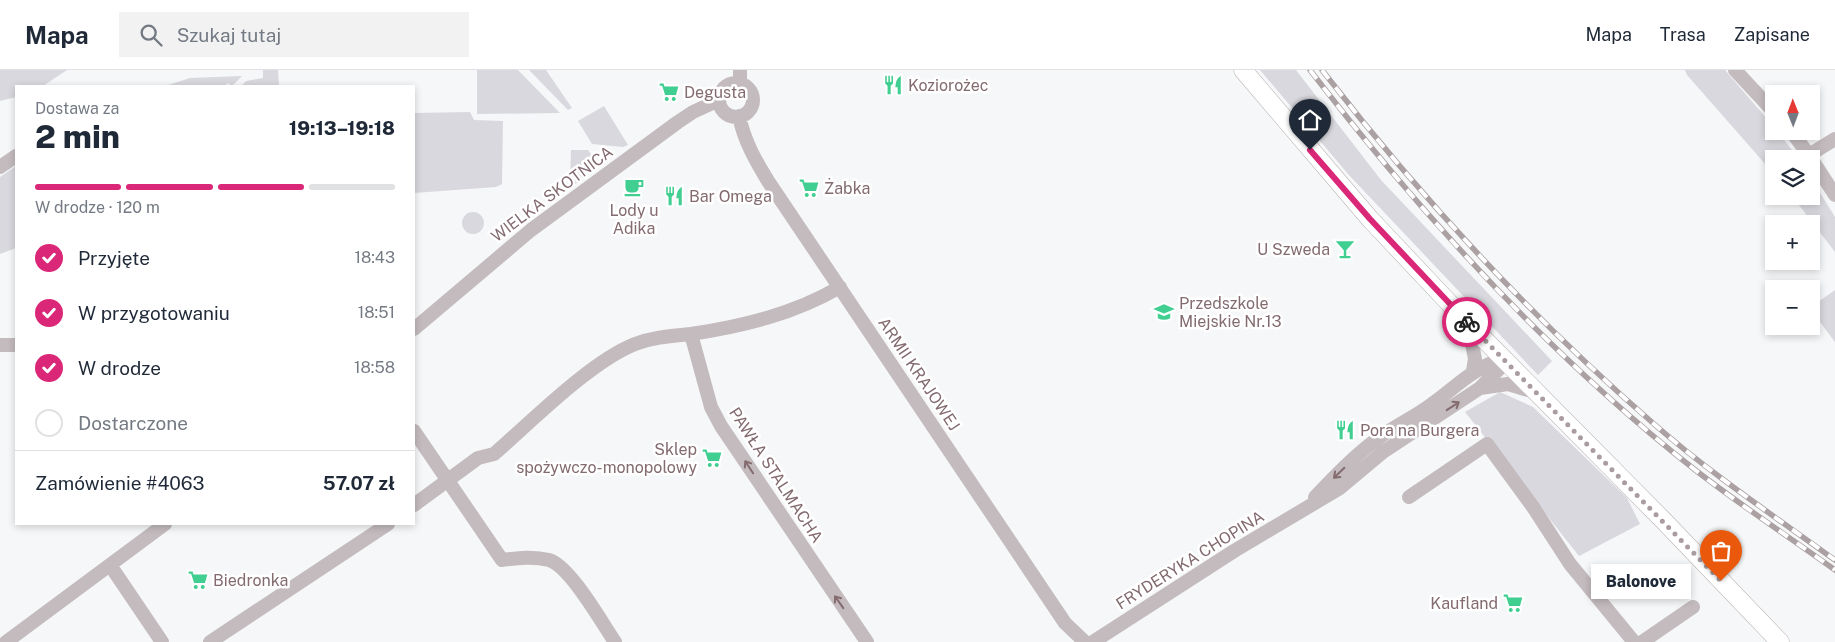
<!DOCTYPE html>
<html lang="pl">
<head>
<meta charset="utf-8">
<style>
  body { margin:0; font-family:"Public Sans",sans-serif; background:#f2f2f3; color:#1f2937; height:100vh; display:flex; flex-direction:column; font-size:19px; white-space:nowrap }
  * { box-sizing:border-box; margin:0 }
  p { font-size:16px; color:#747a83 }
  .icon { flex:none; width:28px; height:28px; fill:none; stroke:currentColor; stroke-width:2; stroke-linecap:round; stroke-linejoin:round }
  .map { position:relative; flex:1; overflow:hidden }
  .panel { position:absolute; left:15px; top:15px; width:400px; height:440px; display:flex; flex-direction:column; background:#fff; border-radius:0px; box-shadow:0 2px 8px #0003 }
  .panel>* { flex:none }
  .needle { width:32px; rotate:359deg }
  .controls { position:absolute; left:1765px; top:15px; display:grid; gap:10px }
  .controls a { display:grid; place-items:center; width:55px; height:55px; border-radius:0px; background:#fff; box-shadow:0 2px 8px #0003; font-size:25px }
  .pin { position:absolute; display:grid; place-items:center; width:42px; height:42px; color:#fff; margin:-51px -21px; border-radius:50% 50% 50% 0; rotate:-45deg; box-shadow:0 0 5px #0007 }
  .pin .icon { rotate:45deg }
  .courier { position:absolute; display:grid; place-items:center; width:50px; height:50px; margin:-25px; border:4px solid #db2777; border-radius:50%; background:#fff; color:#222; box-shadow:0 1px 6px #0007 }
  .bubble { position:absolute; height:35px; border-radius:0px; background:#fff; box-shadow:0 2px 8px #0003; font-size:16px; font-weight:800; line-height:35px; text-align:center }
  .summary em { font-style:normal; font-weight:800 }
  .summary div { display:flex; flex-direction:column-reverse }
  .summary { display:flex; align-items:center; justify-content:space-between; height:85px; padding:0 20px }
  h1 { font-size:32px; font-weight:800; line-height:38px }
  .bar { display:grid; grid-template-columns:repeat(4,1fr); gap:8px 5px; align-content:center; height:60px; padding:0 20px }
  .bar i { height:6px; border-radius:4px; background:#e0e1e3 }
  .bar .active { background:#db2777 }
  .bar p { grid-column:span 4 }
  .line { display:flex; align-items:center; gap:12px; padding:0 20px; border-top:1px solid #e0e1e3 }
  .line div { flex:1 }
  ol { padding:0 20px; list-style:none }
  li { display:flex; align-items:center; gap:15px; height:55px }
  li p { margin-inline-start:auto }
  li .icon { padding:5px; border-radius:50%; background:#db2777; color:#fff; stroke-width:4 }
  li:last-child { color:#747a83 }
  li i { width:28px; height:28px; border:2px solid #e0e1e3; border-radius:50% }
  header { display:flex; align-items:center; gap:30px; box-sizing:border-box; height:70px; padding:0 25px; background:#fff; border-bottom:1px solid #e0e1e3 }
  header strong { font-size:24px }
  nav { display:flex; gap:28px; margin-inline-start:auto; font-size:18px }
  .search { width:350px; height:45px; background:#f2f2f3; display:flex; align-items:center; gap:12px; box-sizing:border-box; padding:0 18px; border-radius:0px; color:#747a83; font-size:19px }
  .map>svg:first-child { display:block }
  .green { fill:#d8d8de }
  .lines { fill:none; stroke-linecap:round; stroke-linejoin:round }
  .major-casing { stroke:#b8b0b1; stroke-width:19 }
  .minor { stroke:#c3bbbd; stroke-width:14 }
  .major { stroke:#fff; stroke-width:18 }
  .rail-casing { stroke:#aba0a2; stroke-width:5.5 }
  .rail { stroke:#fff; stroke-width:4; stroke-dasharray:11; stroke-linecap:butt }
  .oneway { stroke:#836b70 }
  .done { stroke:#ab9ca0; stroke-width:5; stroke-dasharray:0 9 }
  .route { stroke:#db2777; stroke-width:6 }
  .labels { text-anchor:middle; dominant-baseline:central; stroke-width:5; stroke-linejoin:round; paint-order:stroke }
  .poi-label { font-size:16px; fill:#836b70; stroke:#fff; text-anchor:start }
  .street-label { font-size:16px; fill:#836b70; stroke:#fff }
</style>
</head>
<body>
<header>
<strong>Mapa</strong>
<div class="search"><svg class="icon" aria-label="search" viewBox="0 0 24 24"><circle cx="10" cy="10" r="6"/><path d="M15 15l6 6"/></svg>Szukaj tutaj</div>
<nav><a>Mapa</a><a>Trasa</a><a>Zapisane</a></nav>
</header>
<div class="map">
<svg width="1835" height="572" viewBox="0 0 1835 572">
  <rect width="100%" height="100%" fill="#f6f7f8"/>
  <path class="green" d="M0,0H67L43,16H16V27L0,31Z
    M263,0H278L279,16H241L246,11L263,8Z
    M477,0H518L560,43L477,44Z
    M529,0H546L572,38L568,40Z
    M1260,0H1296L1381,110L1552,291L1538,305L1348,104Z
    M1685,0H1725L1774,57V61H1777L1799,89H1774V104L1687,5Z
    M242,6L232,16L228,13L224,16H165L190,8Z
    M604,36L628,75L623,77L592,74L578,51Z
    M470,42L474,50L503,51L502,114L496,117L414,123V43Z
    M571,80H588L599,95L574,115L570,111Z
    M16,96V178L0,184V107Z
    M1811,108L1835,147V182L1792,126H1811Z
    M462 153a11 11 0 1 1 22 0a11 11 0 1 1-22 0Z
    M1835,220V272L1811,240V237Z
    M1500,322L1533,337L1627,428L1640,454L1579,486L1465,342Z"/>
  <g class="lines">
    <defs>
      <path id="major" d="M1243,0L1370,149L1468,253L1662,449L1780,572"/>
    </defs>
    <use href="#major" class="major-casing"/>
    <path class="minor" d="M740,0V13
      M1735,0L1774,42
      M719 30a17 17 0 1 1 34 0a17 17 0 1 1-34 0Z
      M739,46C744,70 755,90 768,111L1065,553L1085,572
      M1791,61L1809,85L1835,125
      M1809,85L1835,69
      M0,97L16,86
      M1468,253L1475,289L1473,301
      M414,259L531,160L678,52L693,42L719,30
      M691,264L711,337L721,356L867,572
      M0,275H16
      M1480,318L1508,314L1535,322
      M414,361L502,490C518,488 533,486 549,490C570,496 602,553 615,572
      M1315,427C1335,406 1356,384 1380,367C1397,355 1416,346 1432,334C1456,317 1474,297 1503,289
      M1409,427L1487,374L1533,437L1570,494L1634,572
      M414,435L478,388L494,384C532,351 590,292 635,274C654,267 672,266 691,264C743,256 794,244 840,217
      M110,495L162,572
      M6,572L165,454
      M210,572L388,454
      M1093,572L1234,481L1340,418L1383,382L1480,318L1506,292
      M1642,572L1693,537"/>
    <use href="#major" class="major"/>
    <defs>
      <path id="rail" d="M1310,0C1422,146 1549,285 1694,399C1740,435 1788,466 1835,500
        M1322,0C1421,128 1532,248 1654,354C1711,404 1774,446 1835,490"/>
    </defs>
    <use href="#rail" class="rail-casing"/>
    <use href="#rail" class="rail"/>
  </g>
  <defs><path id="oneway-shaft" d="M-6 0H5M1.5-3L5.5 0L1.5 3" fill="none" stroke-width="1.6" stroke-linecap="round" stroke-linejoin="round" transform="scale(1.25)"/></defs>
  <g class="oneway">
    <use href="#oneway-shaft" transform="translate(1453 336) rotate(-33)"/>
    <use href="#oneway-shaft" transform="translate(749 397) rotate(-123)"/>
    <use href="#oneway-shaft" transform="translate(1339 403) rotate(136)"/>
    <use href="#oneway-shaft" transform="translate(839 532) rotate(-125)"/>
  </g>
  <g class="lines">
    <path class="done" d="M1467,252L1721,511"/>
    <path class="route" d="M1310,80L1370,149L1467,252"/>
  </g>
  <defs>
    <symbol id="restaurant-bare" viewBox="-9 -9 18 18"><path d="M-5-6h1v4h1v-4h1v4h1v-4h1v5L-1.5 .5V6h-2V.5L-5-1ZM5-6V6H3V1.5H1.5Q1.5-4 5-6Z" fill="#40ce91" stroke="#fff" stroke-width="2.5" paint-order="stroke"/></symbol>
    <symbol id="supermarket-bare" viewBox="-9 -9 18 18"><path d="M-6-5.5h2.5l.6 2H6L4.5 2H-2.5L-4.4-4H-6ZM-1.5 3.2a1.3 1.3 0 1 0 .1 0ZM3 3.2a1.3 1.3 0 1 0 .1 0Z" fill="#40ce91" stroke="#fff" stroke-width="2.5" paint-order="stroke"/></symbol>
    <symbol id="cafe-bare" viewBox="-9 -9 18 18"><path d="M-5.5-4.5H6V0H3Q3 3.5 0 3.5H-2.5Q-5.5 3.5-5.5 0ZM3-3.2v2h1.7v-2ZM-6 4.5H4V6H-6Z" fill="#40ce91" stroke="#fff" stroke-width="2.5" paint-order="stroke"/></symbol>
    <symbol id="bar-bare" viewBox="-9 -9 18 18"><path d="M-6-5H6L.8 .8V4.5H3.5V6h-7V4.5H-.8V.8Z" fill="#40ce91" stroke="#fff" stroke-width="2.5" paint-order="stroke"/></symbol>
    <symbol id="school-bare" viewBox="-9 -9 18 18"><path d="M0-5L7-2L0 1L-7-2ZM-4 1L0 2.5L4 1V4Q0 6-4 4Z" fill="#40ce91" stroke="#fff" stroke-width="2.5" paint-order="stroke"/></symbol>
  </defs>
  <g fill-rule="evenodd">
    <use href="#restaurant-bare" x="879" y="1" width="28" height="28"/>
    <use href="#supermarket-bare" x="655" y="8" width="28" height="28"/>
    <use href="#cafe-bare" x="620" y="103" width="28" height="28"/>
    <use href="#supermarket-bare" x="795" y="104" width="28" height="28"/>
    <use href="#restaurant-bare" x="660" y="112" width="28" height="28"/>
    <use href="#bar-bare" x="1331" y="165" width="28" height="28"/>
    <use href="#school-bare" x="1150" y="228" width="28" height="28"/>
    <use href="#restaurant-bare" x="1331" y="346" width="28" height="28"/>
    <use href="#supermarket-bare" x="698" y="374" width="28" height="28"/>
    <use href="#supermarket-bare" x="184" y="496" width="28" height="28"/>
    <use href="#supermarket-bare" x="1499" y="519" width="28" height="28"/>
  </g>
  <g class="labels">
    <g class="poi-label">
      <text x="908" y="15">Koziorożec</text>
      <text x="684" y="22">Degusta</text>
      <text x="824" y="118">Żabka</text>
      <text x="689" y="126">Bar Omega</text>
      <text x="634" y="140" text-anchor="middle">Lody u<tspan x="634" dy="18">Adika</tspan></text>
      <text x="1330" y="179" text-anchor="end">U Szweda</text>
      <text x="1179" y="233">Przedszkole<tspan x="1179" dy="18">Miejskie Nr.13</tspan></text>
      <text x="1360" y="360">Pora na Burgera</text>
      <text x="697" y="379" text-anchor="end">Sklep<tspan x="697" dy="18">spożywczo-monopolowy</tspan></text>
      <text x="213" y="510">Biedronka</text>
      <text x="1498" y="533" text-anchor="end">Kaufland</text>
    </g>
    <g class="street-label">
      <text transform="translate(552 124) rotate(-37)">WIELKA SKOTNICA</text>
      <text transform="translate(919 304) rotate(56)">ARMII KRAJOWEJ</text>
      <text transform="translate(776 405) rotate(57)">PAWŁA STALMACHA</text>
      <text transform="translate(1190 490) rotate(-32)">FRYDERYKA CHOPINA</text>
    </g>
  </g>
</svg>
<div class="controls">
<a><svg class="needle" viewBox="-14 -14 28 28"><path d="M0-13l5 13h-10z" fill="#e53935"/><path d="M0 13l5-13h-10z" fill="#747a83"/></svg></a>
<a><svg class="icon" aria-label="layers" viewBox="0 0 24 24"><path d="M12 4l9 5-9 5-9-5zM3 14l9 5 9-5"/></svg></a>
<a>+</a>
<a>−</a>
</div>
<div class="pin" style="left:1721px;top:511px;background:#ea580c"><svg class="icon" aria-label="bag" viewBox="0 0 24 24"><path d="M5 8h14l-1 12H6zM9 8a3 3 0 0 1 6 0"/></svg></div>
<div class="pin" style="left:1310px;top:80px;background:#1f2937"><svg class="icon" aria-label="home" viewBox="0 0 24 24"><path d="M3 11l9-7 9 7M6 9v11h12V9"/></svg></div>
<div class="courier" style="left:1467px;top:252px"><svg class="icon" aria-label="bike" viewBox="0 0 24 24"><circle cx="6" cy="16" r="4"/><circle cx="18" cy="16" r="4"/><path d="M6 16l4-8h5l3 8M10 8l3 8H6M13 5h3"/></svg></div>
<div class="bubble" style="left:1591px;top:494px;width:100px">Balonove</div>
<section class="panel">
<div class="summary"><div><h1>2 min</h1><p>Dostawa za</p></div><em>19:13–19:18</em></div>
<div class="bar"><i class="active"></i><i class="active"></i><i class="active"></i><i></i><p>W drodze · 120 m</p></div>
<ol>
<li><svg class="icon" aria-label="check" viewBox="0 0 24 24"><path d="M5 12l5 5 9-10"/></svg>Przyjęte<p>18:43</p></li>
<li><svg class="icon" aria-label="check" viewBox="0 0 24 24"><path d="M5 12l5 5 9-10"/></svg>W przygotowaniu<p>18:51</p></li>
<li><svg class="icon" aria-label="check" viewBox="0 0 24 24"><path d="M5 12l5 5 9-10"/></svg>W drodze<p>18:58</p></li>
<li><i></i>Dostarczone</li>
</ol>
<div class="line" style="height:65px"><div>Zamówienie #4063</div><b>57.07 zł</b></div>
</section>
</div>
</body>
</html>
